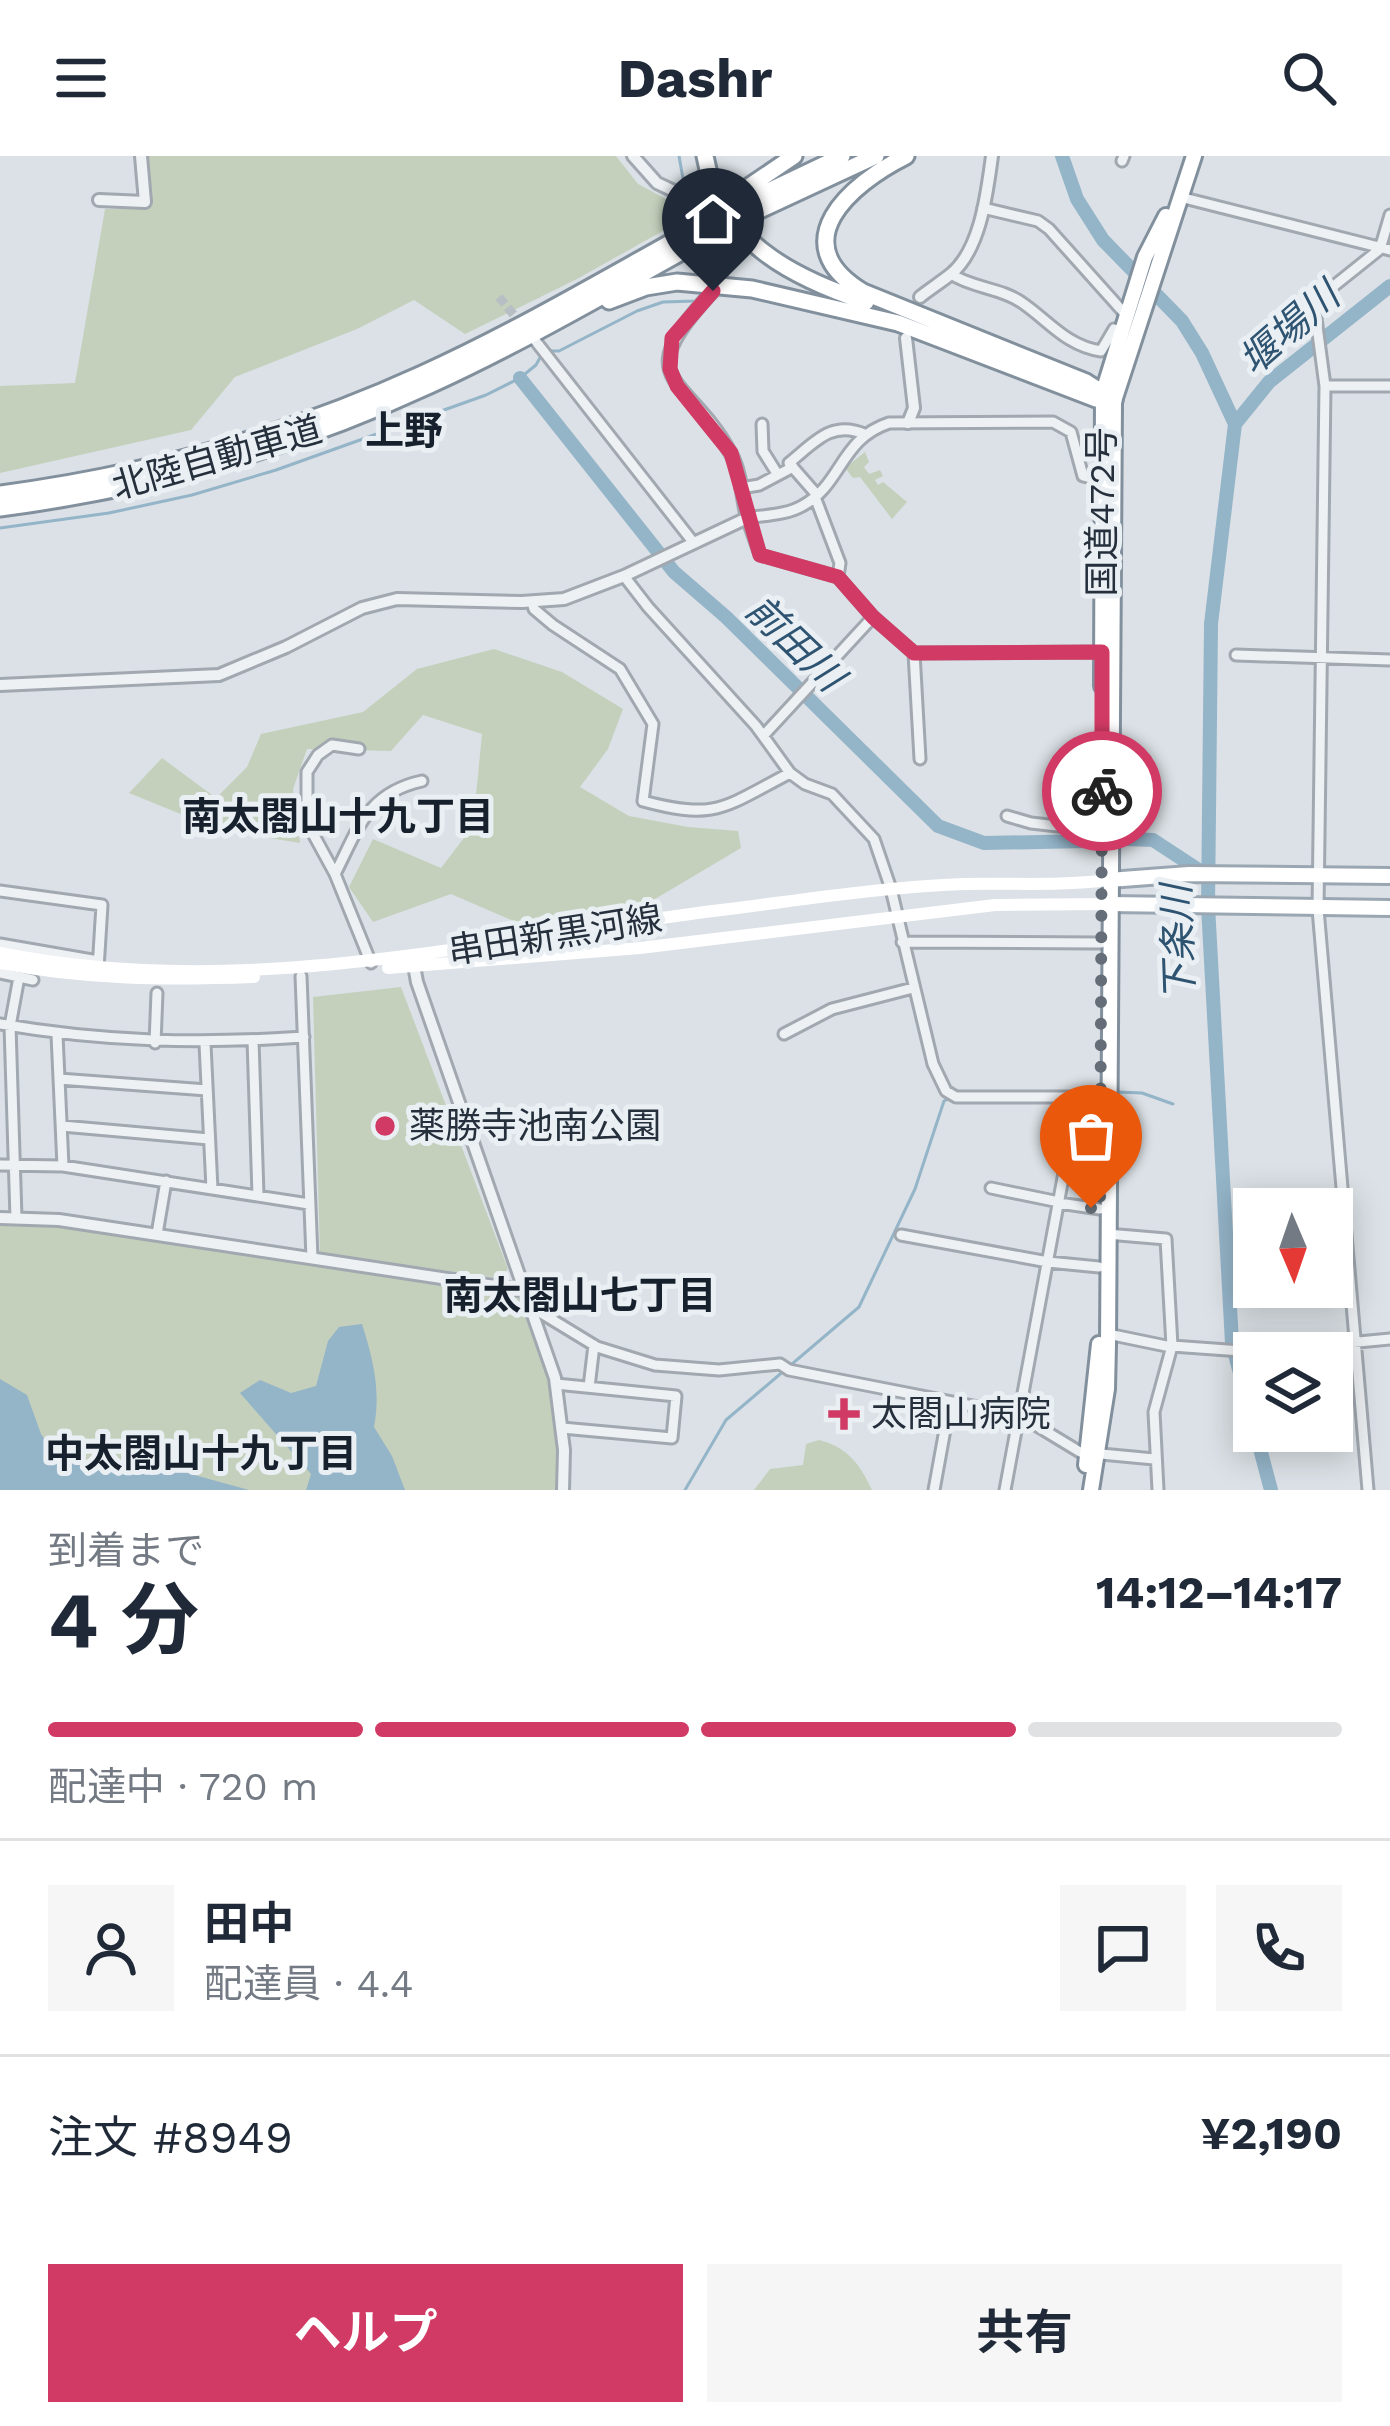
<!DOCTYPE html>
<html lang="ja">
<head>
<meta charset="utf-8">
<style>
  body { margin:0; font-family:"Work Sans","Noto Sans JP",sans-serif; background:#f6f6f7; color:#1f2937; height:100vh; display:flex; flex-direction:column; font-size:45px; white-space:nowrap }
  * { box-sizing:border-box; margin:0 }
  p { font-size:39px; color:#747a83 }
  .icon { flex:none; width:66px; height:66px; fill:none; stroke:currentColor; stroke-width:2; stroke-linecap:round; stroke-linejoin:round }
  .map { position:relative; height:1334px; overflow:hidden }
  .panel { display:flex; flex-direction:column; background:#fff; flex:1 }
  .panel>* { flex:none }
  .needle { width:78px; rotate:178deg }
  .tools { position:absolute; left:1233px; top:1032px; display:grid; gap:24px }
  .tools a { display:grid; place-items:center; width:120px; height:120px; border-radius:0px; background:#fff; box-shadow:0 6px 30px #0003; font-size:60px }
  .pin { position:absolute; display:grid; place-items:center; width:102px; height:102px; color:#fff; margin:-123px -51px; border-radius:50% 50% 50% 0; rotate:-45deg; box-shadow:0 0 12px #0007 }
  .pin .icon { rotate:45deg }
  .courier { position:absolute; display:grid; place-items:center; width:120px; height:120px; margin:-60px; border:9px solid #d13a64; border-radius:50%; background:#fff; color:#222; box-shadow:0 3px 15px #0007 }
  .head em { font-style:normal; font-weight:700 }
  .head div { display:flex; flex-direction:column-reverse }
  .head { display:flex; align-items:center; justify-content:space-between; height:204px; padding:0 48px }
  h1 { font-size:78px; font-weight:700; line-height:90px }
  .bar { display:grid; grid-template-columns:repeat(4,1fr); gap:18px 12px; align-content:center; height:144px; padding:0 48px }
  .bar i { height:15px; border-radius:9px; background:#e0e1e3 }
  .bar .active { background:#d13a64 }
  .bar p { grid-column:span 4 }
  .line { display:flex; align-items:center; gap:30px; padding:0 48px; border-top:3px solid #e0e1e3 }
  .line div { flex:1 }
  .round { display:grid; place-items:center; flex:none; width:126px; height:126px; border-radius:0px; background:#f6f6f7 }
  .cta { display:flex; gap:24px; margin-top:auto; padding:24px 48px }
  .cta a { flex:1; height:138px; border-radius:0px; background:#d13a64; color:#fff; font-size:48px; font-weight:700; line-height:138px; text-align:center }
  .cta a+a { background:#f6f6f7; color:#1f2937 }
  header { display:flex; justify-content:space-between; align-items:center; height:156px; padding:0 48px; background:#fff; font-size:54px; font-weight:700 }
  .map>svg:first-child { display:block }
  .green { fill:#c4d0bc }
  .water { fill:#94b4c8 }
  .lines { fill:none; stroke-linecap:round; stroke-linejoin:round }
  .stream { stroke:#94b4c8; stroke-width:3 }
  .river { stroke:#94b4c8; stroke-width:14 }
  .minor-tunnel { stroke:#b7bec4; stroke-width:9; stroke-dasharray:9 4.5; stroke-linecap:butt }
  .minor-casing { stroke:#a1a8b0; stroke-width:15 }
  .tertiary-casing { stroke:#a1a8b0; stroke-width:16 }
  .primary-casing { stroke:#9aa7b2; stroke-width:20 }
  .trunk-casing { stroke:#82909d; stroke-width:20 }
  .motorway-casing { stroke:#82909d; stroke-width:21 }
  .minor { stroke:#eef1f4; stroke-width:9 }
  .tertiary { stroke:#eef1f4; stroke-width:10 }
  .secondary { stroke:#fff; stroke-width:12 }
  .primary { stroke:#fff; stroke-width:14 }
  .trunk { stroke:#fff; stroke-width:14 }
  .motorway { stroke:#fff; stroke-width:15 }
  .motorway-bridge-casing { stroke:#82909d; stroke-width:21; stroke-linecap:butt }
  .motorway-bridge { stroke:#fff; stroke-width:15 }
  .done { stroke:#656e78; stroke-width:12; stroke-dasharray:0 21.6 }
  .route { stroke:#d13a64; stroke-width:15 }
  .poi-dot { fill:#d13a64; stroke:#eaeff4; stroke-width:4.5 }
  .labels { text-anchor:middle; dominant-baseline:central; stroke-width:10; stroke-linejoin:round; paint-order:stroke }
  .street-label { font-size:36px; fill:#25303c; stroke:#eaeff4 }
  .poi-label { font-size:36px; fill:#25303c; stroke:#eaeff4; text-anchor:start }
  .water-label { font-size:39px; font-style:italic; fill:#2e5471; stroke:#eaeff4 }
  .neighbourhood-label { font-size:39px; font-weight:bold; fill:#17212d; stroke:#eaeff4 }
</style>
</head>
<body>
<header><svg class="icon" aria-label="menu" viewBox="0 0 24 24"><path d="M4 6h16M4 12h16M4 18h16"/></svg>Dashr<svg class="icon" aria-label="search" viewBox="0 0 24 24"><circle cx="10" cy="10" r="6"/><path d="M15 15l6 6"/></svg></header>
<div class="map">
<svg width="1390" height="1334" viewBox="0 0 1390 1334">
  <rect width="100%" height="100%" fill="#dbe1e6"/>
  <path class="green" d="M147,0H616L638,28L681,51L677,67L577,123L465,178L414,144L357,173L235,221L191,274L0,317V230L75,227L105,53H149Z
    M865,296L869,306L864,311L869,318L880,314L883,320L875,324L878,329L883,326L907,346L892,363L860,321L853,322L845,312Z
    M494,493L562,516L623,553L608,593L580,631L629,660L688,671L738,675L741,692L650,746L516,766L451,738L373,766L349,731L373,683L441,712L473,670L482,578L423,559L391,595L307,593L293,633L300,687L220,674L129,637L162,602L216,642L247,611L261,578L363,556L417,513Z
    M401,831L508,1113L500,1122L320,1098L313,841Z
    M0,1061H20L526,1135L560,1255L561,1334H0Z
    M819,1284C847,1291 860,1308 872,1334H754L770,1313L803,1309L806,1288Z"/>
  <path class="water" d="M362,1168C373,1203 381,1234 374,1271L392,1300L405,1334H306L311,1318L240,1237L260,1224L291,1237L316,1230L328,1185L339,1171Z
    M0,1223L27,1239L41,1278L60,1304L123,1307L142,1292L158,1309L249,1334H0Z"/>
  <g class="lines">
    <path class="stream" d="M679,0L685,34
      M687,43L697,67
      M709,85L715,95L711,121
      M550,195H559L637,155L663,146L696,145L704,135
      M0,372L109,357L192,339L276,314L486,239L520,222L536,209L542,198
      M962,936H1102
      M1117,936L1142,937L1173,948
      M685,1334L726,1264L859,1151L915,1033L944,945L953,941"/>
    <path class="river" d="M1062,0L1077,43L1103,84L1182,165L1202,197L1235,268L1211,468L1208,750L1232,1187L1271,1334
      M520,222L674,416L726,461L938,670L984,687L1088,685
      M1235,268L1269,226L1390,130
      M1127,683L1153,684L1208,720"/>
    <path class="minor-tunnel" d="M499,141L523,170"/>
    <defs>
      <path id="minor" d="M1122,5L1124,0
        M1180,41L1390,94
        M983,52L1038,65L1049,73L1126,159
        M951,118C972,132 1001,132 1021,146C1048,164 1066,190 1101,195L1114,173L1120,176
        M534,183L693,386
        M1325,230H1390
        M762,268L763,295L778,319
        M741,332L759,329L793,311
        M817,339L789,307C814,287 831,264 864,278
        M815,341L840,407L838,421L873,461L914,497L1103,496
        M624,420L648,451L756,570L790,617L805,628L832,638L874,683L891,733L933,908L946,935L956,941H1108
        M838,421L760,399L747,362C765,359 786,359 802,350C842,329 840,283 889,267L1053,266L1071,276L1083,320L1103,325
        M532,446L534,453L553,469L620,513L653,568L643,645C717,665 724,651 790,617
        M914,497L920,603
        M1236,499L1390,504
        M764,579L873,461
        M359,593L332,589L318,599L307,616V656L311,674L335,718L371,807
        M1007,660L1031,667L1102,675
        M335,718C358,673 367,637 422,625
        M0,735L102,749L98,813
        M902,786L1101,787
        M0,788L98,805
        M0,817L33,824
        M301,820L312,1102
        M0,868C103,886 200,888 304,881
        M784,878L832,853L913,832
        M57,879L63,1010
        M253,884L258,1039
        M155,887L157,837
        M205,888L212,1033
        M59,923L207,934
        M62,970L209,983
        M0,1009L63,1010L309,1048
        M991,1032L1059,1046
        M1059,1047L1100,1053
        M16,1062L10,870L19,821
        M157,1078L166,1025
        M1107,1078L1166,1083L1172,1190L1154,1256L1158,1334
        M901,1079L1048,1106L1099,1111
        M533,1152L597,1191L655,1209L719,1214L780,1208L789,1214L1019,1259L1080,1296L1154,1303
        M1108,1178L1171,1191
        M1172,1190L1255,1196L1390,1183
        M556,1228L676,1240L672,1282L562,1272
        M589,1231L594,1189
        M934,1334L950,1246
        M1005,1334L1078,941
        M1368,1334L1318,753L1325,230L1315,155L1325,137L1380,93L1390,59"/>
      <path id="tertiary" d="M633,0L657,27L699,47
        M99,44L145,46L141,0
        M721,119L723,88
        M920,141C930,133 941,126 951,118C981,93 987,36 992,0
        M906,182L914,252L908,267
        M0,529L219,519L286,491L362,452L397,443L522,446L564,443L624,420L747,362C742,342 741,316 731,298C688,217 625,229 713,135
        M413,804L417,826L555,1222L564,1294L563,1334
        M0,1062L59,1064L527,1135"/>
      <path id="primary" d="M1109,724L1189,718L1390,720
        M1109,748L1390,752"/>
      <path id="trunk" d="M1102,530L1103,236L1145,101L1166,60
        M1086,1309L1099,1188
        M1091,1334L1107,1233L1108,1188L1114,245L1194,0"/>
      <path id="motorway" d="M705,0C720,85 791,121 866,146
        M906,0C850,28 782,87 863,136L1086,226L1111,242
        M735,40L794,0
        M741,48L842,0
        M747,60L876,0
        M609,145L646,131L677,126L752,133L898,167L1096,243L1114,245
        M0,338C146,319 288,279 422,218C517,175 606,122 697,72
        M0,352C148,333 294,292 430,229C524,186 614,133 705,83"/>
    </defs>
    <use href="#minor" class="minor-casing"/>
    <use href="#tertiary" class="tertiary-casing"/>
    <use href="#primary" class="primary-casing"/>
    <use href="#trunk" class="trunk-casing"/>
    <use href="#motorway" class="motorway-casing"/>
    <use href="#minor" class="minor"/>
    <use href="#tertiary" class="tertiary"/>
    <path class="secondary" d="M0,797C242,846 481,784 721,754C802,744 883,731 964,728C1013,727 1061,730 1109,724
      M0,807C84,824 169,824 254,821
      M388,812L640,792L995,749L1109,748"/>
    <use href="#primary" class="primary"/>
    <use href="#trunk" class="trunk"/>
    <use href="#motorway" class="motorway"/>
    <defs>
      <path id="motorway-bridge" d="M697,72L741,48
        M705,83L747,60"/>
    </defs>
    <use href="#motorway-bridge" class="motorway-bridge-casing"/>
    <use href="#motorway-bridge" class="motorway-bridge"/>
  </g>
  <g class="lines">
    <path class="done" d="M1091,1052L1100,1053L1102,635"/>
    <path class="route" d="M713,135L672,182L670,213L677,230L731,297L760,399L838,421L873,461L914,497L1102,496V635"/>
  </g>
  <g class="poi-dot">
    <circle cx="385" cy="970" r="12"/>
    <path d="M838 1240h12v12h12v12h-12v12h-12v-12h-12v-12h12z"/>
  </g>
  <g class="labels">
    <g class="street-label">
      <text transform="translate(217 302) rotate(-16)">北陸自動車道</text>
      <text transform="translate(1102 356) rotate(-90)">国道472号</text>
      <text transform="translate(555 779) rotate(-9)">串田新黒河線</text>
    </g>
    <g class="poi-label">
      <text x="409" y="970">薬勝寺池南公園</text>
      <text x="871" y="1258">太閤山病院</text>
    </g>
    <g class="water-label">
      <text transform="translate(1289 172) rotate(-41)">堰場川</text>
      <text transform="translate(795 487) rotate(44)">前田川</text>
      <text transform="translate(1178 787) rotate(-92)">下条川</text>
    </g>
    <g class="neighbourhood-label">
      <text x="404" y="274">上野</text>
      <text x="338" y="660">南太閤山十九丁目</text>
      <text x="580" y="1139">南太閤山七丁目</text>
      <text x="201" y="1297">中太閤山十九丁目</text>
    </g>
  </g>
</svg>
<div class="tools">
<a><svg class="needle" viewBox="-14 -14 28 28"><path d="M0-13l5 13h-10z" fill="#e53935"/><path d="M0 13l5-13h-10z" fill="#747a83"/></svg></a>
<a><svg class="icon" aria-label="layers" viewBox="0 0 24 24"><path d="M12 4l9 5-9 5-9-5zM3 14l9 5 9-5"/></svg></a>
</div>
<div class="pin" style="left:1091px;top:1052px;background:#ea580c"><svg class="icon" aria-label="bag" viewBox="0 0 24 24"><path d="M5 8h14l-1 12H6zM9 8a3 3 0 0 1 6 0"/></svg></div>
<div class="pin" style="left:713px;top:135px;background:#1f2937"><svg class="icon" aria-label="home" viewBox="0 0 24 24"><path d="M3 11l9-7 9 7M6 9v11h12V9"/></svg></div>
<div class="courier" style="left:1102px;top:635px"><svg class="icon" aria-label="bike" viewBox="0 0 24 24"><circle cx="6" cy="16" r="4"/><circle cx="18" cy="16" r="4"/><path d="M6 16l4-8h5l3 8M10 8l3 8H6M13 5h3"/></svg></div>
</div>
<section class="panel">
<div class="head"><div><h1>4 分</h1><p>到着まで</p></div><em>14:12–14:17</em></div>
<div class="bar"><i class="active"></i><i class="active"></i><i class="active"></i><i></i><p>配達中 · 720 m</p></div>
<div class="line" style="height:216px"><a class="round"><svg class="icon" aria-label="person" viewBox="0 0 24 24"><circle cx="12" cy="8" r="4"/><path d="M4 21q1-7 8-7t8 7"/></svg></a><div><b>田中</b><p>配達員 · 4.4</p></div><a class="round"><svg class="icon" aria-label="chat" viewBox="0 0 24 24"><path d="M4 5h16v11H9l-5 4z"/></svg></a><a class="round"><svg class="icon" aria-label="phone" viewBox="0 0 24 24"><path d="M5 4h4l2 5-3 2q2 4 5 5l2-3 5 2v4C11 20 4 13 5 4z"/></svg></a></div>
<div class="line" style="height:156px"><div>注文 #8949</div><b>¥2,190</b></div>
<div class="cta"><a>ヘルプ</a><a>共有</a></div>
</section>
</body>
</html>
